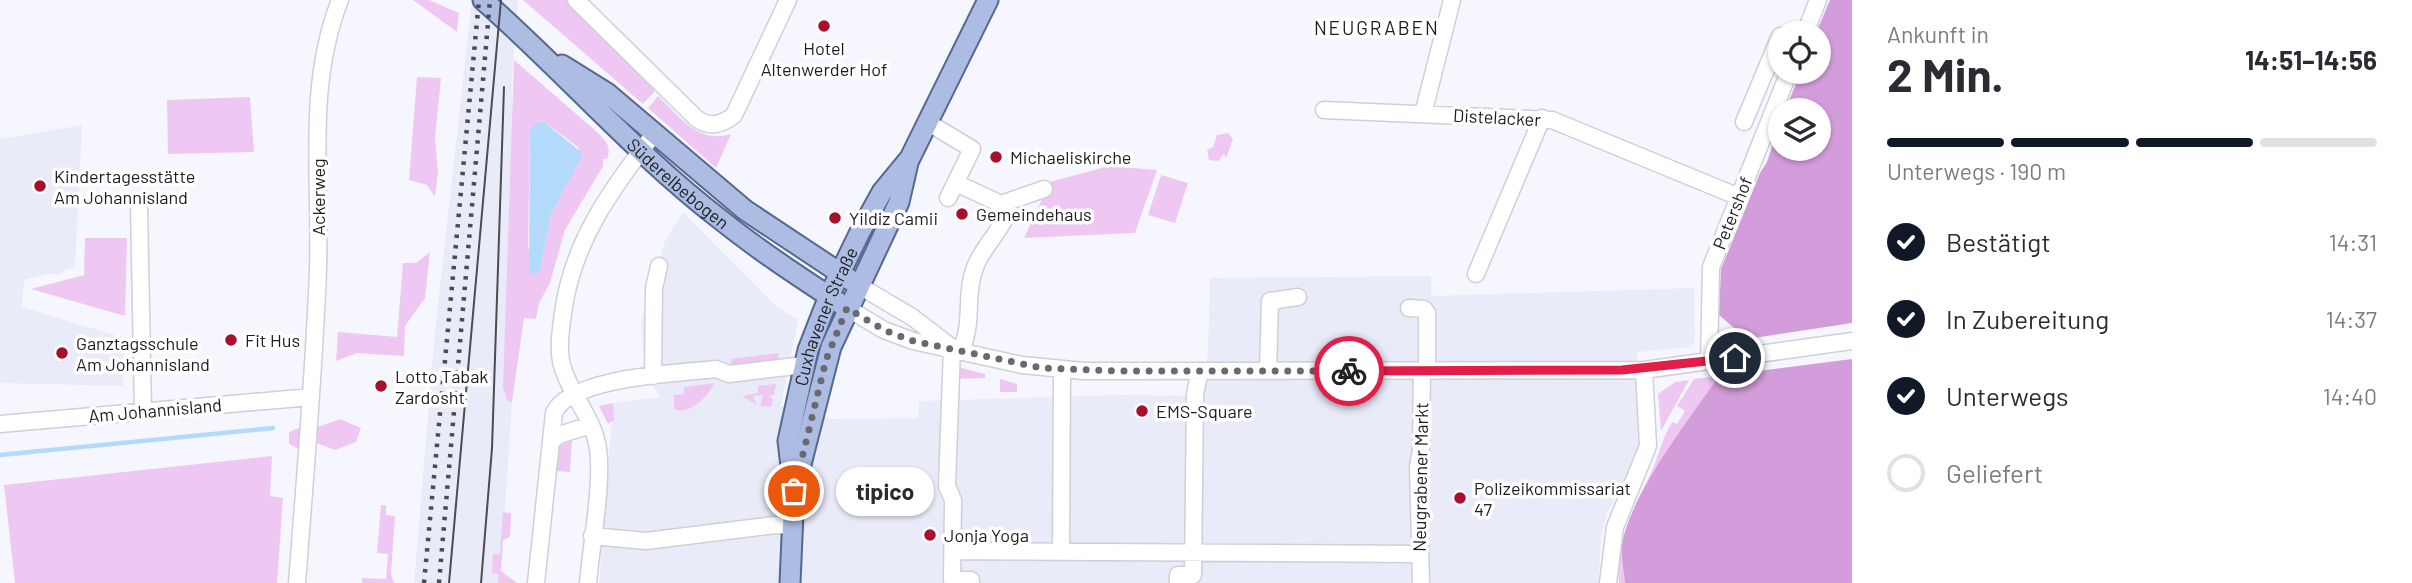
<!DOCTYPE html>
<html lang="de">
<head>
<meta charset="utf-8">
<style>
  body { margin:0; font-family:Barlow,sans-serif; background:#f7f7f7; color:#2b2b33; height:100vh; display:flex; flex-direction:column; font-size:26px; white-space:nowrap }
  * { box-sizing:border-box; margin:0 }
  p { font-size:23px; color:#7c7c81 }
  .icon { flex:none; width:38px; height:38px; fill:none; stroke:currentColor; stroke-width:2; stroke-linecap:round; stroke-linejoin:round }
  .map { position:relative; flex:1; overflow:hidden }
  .sheet { display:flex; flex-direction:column; background:#fff; width:560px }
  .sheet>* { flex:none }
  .controls { position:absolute; left:1768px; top:21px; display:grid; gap:14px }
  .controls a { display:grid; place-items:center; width:63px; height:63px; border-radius:50%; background:#fff; box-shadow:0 2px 5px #0004; font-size:35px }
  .pin { position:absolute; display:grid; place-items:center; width:60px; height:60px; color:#fff; margin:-30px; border:4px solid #fff; border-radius:50%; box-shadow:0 2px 7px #0007 }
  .courier { position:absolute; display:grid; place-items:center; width:70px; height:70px; margin:-35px; border:5px solid #e11d48; border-radius:50%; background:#fff; color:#222; box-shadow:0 2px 9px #0007 }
  .bubble { position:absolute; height:49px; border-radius:24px; background:#fff; box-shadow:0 2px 5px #0004; font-size:23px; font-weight:700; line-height:49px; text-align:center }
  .head em { font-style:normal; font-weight:700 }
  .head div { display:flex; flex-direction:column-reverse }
  .head { display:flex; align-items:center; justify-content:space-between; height:119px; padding:0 35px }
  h1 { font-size:46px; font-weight:700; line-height:52px }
  .bar { display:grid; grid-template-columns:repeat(4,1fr); gap:10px 7px; align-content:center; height:84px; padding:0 35px }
  .bar i { height:9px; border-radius:5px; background:#e1e1e2 }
  .bar .active { background:#111827 }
  .bar p { grid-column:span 4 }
  ol { padding:0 35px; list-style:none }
  li { display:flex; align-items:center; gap:21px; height:77px }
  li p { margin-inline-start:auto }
  li .icon { padding:7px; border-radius:50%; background:#111827; color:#fff; stroke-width:4 }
  li:last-child { color:#7c7c81 }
  li i { width:38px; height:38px; border:4px solid #e1e1e2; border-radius:50% }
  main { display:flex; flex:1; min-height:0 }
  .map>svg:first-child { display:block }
  .built { fill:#eaebf9 }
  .green { fill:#eec7f2; fill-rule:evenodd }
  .forest { fill:#d39cda }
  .water { fill:#b3d9fb }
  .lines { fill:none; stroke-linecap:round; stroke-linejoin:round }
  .stream { stroke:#b3d9fb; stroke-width:4.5 }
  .minor-casing { stroke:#cecfd8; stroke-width:19 }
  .major-casing { stroke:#566791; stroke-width:23 }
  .minor { stroke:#fff; stroke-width:16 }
  .major { stroke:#acbce2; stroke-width:19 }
  .tram { stroke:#4b4c50; stroke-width:2 }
  .rail { stroke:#4b4c50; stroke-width:4.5; stroke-dasharray:3.5 7; stroke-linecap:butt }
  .done { stroke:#69696e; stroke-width:7; stroke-dasharray:0 12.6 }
  .route { stroke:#e11d48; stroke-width:9 }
  .poi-dot { fill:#a70f2b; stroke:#fff; stroke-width:2.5 }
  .labels { text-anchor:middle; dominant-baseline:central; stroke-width:7; stroke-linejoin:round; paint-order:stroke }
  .poi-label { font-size:18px; fill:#1d1d20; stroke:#fff; text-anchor:start }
  .street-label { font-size:18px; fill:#1d1d20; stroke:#fff }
  .neighbourhood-label { font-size:19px; letter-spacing:2px; fill:#1d1d20; stroke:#fff }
</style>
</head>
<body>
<main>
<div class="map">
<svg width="1852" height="583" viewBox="0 0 1852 583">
  <rect width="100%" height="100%" fill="#f6f7fe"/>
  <path class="built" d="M472,0H518L512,80V402L500,583H414L435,331Z
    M82,125L75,267L63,271L62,274H48L24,280L22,307L125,338L123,386L0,383V139Z
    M683,212L774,304L798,320L781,406L831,419L918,418L919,401L1120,395L1201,396L1208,352L1210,278L1431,276V296L1694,288L1695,341L1690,347L1637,352L1640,437L1636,456L1607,514L1601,536L1599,583H599L613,403L660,397L645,373L641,322L665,241Z"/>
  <path class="green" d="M413,0H429L459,13L457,32Z
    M523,0H569L654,86V92L643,104Z
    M514,60L597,132C605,140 612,146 607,159H603V166L565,230L550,283L539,303L536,319L524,318L512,402H508L503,388ZM538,121L544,122L578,147L581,159L551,214L540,270L528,248L530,130Z
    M417,77L441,78L435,138L438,172L435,197L427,185L409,180Z
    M658,96C680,117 698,144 731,134L716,168L648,108Z
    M250,97L254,152L168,154L167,100Z
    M1228,133L1233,139L1226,158L1224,154L1218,161L1209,160L1207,150L1213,147L1217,135Z
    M1109,166L1157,170L1135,233L1024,238L1050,182Z
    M1161,175L1188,183L1175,223L1148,215Z
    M85,238H127L125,316L31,289L84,275Z
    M430,252L425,298L405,326L404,356L357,353L336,361L338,332L397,337L403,263H416Z
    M778,353L779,363L732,369L731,359Z
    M954,366L985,374V378L954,379Z
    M1719,376L1660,464L1630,520L1622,548L1625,583H1619C1618,537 1632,513 1651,473C1659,455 1662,438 1672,422L1677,424L1685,411L1677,406L1694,379Z
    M1000,379L1017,384V392H1000Z
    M1689,380L1661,431L1658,394L1675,382Z
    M714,383C711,394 688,417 674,409V395L684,394V387Z
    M776,384L774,395L768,396L773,399L771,407L760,406L763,395L753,396L757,405L742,396L758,393V386Z
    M613,403L614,420L608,424L599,406Z
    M340,419L361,428L356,442L335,450L317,443L318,427Z
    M301,427L306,432L305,445L297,448L289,444V432Z
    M572,439L570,472L557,471L553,474L556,449Z
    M272,456L270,496L283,498L277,583H15L4,485Z
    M381,505H386V515L395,516L391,574L394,583H362V578L386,579L388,554L377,553Z
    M503,512L511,513L510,537L503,540L501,571L517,583H498L499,574L492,573L493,554H500Z"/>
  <path class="forest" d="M1830,0H1852V323L1747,339L1719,315L1721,269L1760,173L1767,162L1780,122V149H1818V110H1785L1801,72H1818L1816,33Z
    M1852,359V583H1625C1624,571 1621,557 1622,545C1630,494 1689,420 1719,376Z"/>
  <path class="water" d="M538,121L544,122L581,152V159L551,214L540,270L537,274L529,273L530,130Z"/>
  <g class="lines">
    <path class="stream" d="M0,455L273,428"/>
    <defs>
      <path id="minor" d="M576,0L696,118C708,128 722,125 734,115L788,0
        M1805,33L1818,0
        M1324,110L1552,120L1739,197
        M1423,114L1452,0
        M927,122L972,149L948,198
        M1744,122L1780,36
        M956,183L1001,204L1044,189
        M139,207L143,410
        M1476,274L1542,118
        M858,285L912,317L950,346
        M847,308L884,330L913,341L1022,365L1084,371L1644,370L1852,341
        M1409,308L1424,309L1427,313V371
        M952,347L947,486L953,500L952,580H971V583
        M961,350C974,323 964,292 976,265C984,244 1008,226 1008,203
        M1709,361L1711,267L1789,72
        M1268,371L1270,301L1298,297
        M653,376L654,288L659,266
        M0,424L311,397
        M551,442L559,435L591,425
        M592,536L646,541L775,525L792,526
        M953,551L1418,554
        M1061,552L1062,370
        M297,583C305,478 314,374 318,269C321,179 306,86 340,0
        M536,583L554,413C569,377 680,373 716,369L729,374L804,365
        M588,583C591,547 603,483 598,449C594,417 568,393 561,361C558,345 561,329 563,313C572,243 611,189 654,134
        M1178,583V575H1193L1195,394L1200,371
        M1421,583L1418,467L1421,450L1422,371
        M1608,583L1615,527L1648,446L1644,370"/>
      <g id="major">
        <path id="s1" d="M483,0C564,71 635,154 721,220C761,252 804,280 847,308"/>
        <path d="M562,65L607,93L745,210L858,285"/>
        <path d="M797,480L831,347L899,202L908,163"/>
        <path id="s2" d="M790,583L794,491L788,441L808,350L829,296L860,232L882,192L910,158L988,0"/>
      </g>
    </defs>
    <use href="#minor" class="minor-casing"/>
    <use href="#major" class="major-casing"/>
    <use href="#minor" class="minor"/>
    <use href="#major" class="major"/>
    <path class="tram" d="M449,583L501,0
      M481,583L492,448L504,87"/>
    <path class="rail" d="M424,583L479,0
      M439,583L490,0"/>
  </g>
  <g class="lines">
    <path class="done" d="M794,491L826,360L847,308L884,330L913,341L1042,368L1118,371H1349"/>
    <path class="route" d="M1349,371L1622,370L1735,358"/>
  </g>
  <g class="poi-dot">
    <circle cx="824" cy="26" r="7"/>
    <circle cx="996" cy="157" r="7"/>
    <circle cx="40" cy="186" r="7"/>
    <circle cx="962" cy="214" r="7"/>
    <circle cx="835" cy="218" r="7"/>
    <circle cx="231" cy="340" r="7"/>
    <circle cx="62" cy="353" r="7"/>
    <circle cx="381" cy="386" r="7"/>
    <circle cx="1142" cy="411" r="7"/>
    <circle cx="1460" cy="498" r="7"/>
    <circle cx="930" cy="535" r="7"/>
  </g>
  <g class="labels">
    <g class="poi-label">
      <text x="824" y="48" text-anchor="middle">Hotel<tspan x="824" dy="21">Altenwerder Hof</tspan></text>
      <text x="1010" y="157">Michaeliskirche</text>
      <text x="54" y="176">Kindertagesstätte<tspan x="54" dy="21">Am Johannisland</tspan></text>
      <text x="976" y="214">Gemeindehaus</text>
      <text x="849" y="218">Yildiz Camii</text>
      <text x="245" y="340">Fit Hus</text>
      <text x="76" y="343">Ganztagsschule<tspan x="76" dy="21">Am Johannisland</tspan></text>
      <text x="395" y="376">Lotto Tabak<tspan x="395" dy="21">Zardosht</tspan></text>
      <text x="1156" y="411">EMS-Square</text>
      <text x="1474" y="488">Polizeikommissariat<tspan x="1474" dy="21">47</tspan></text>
      <text x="944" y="535">Jonja Yoga</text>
    </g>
    <g class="street-label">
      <text transform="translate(1497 117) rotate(3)">Distelacker</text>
      <text stroke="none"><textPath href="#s1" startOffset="268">Süderelbebogen</textPath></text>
      <text transform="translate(318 197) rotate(-90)">Ackerweg</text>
      <text transform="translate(1732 213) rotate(-68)">Petershof</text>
      <text stroke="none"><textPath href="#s2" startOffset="273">Cuxhavener Straße</textPath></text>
      <text transform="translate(155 410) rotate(-5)">Am Johannisland</text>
      <text transform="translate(1420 477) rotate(-89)">Neugrabener Markt</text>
    </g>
    <g class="neighbourhood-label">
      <text x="1377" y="27">NEUGRABEN</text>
    </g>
  </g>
</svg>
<div class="controls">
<a><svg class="icon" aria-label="locate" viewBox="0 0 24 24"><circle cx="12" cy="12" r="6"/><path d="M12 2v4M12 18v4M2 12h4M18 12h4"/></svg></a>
<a><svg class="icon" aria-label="layers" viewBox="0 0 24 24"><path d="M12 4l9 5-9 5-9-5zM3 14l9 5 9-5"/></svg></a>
</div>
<div class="pin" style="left:794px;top:491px;background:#ea580c"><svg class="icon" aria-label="bag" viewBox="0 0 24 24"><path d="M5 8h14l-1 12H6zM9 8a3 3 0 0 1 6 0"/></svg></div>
<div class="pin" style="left:1735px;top:358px;background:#1f2937"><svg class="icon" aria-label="home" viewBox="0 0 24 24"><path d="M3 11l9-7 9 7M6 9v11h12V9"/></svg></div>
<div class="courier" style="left:1349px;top:371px"><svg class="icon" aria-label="bike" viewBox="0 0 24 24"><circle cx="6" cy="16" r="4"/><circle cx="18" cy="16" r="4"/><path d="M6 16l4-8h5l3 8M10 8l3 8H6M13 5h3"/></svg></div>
<div class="bubble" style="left:836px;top:467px;width:98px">tipico</div>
</div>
<section class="sheet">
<div class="head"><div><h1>2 Min.</h1><p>Ankunft in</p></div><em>14:51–14:56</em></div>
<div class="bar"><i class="active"></i><i class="active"></i><i class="active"></i><i></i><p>Unterwegs · 190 m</p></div>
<ol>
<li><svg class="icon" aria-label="check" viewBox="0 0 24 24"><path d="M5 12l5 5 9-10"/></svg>Bestätigt<p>14:31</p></li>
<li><svg class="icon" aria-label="check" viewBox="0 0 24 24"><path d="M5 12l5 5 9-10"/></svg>In Zubereitung<p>14:37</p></li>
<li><svg class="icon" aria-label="check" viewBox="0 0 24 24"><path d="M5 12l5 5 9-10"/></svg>Unterwegs<p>14:40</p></li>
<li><i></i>Geliefert</li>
</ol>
</section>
</main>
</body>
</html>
